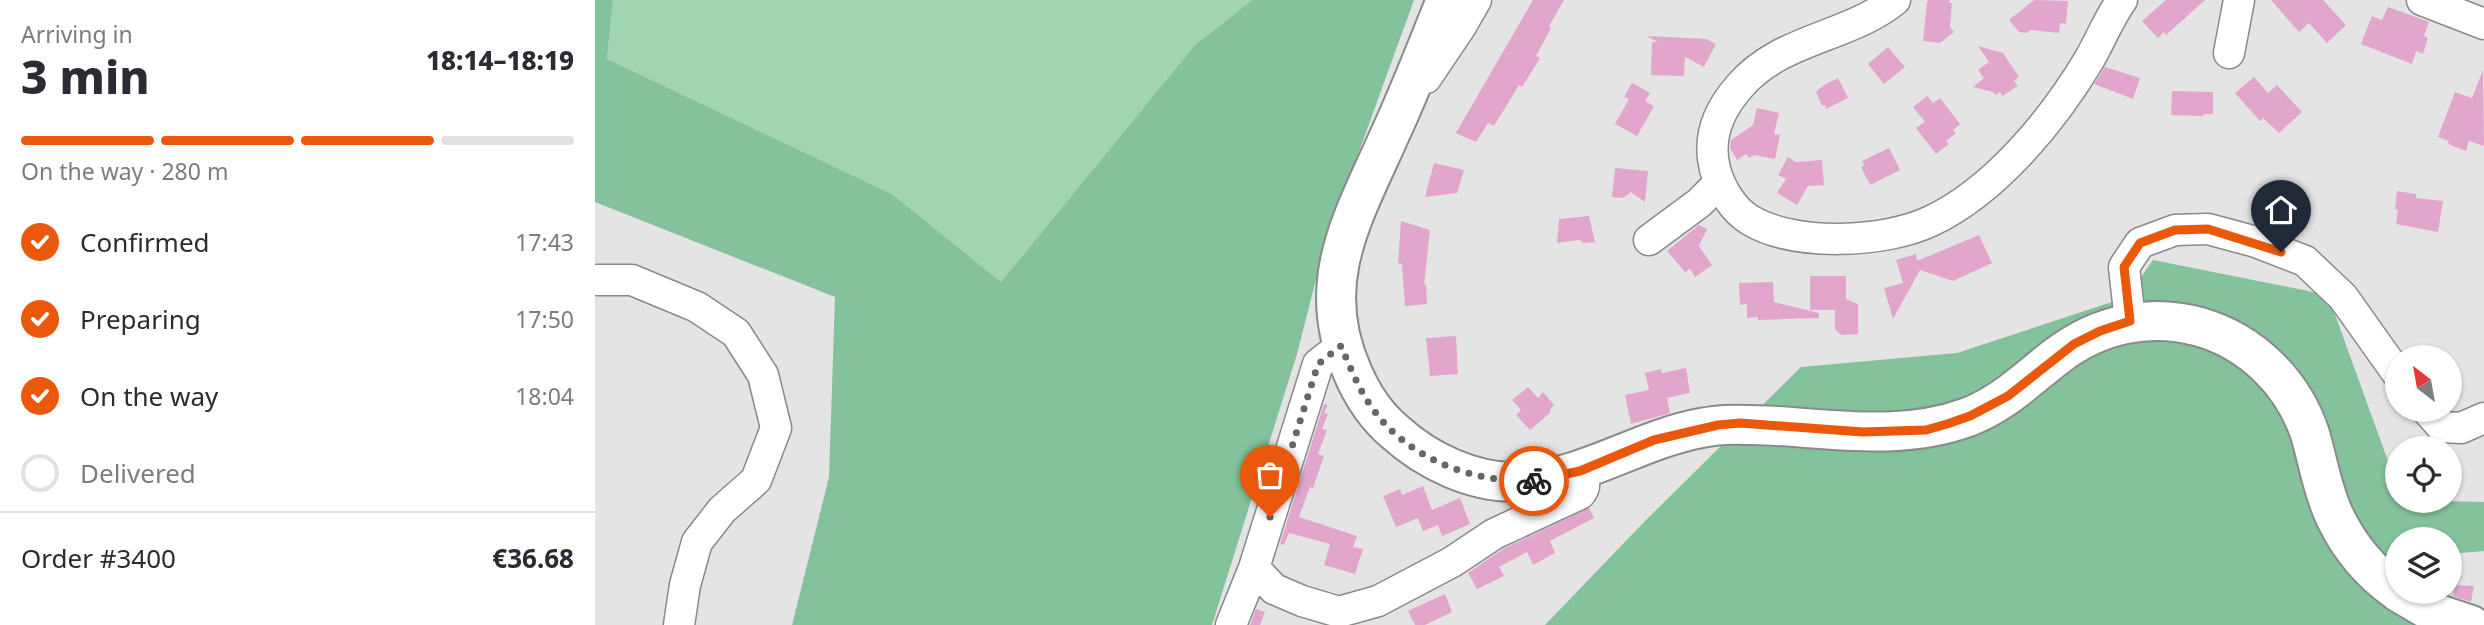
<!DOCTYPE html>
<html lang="en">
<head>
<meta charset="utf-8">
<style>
  body { margin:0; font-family:"Noto Sans",sans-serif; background:#f7f7f7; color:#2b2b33; height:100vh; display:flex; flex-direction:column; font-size:26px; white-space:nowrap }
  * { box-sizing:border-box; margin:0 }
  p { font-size:23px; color:#7c7c81 }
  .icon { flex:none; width:38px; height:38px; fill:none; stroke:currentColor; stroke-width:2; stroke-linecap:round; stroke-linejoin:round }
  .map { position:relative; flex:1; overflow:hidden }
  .sheet { display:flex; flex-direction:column; background:#fff; width:595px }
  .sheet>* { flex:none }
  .needle { width:46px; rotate:329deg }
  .controls { position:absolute; left:1790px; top:345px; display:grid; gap:14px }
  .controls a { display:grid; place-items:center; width:77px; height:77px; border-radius:50%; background:#fff; box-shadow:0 2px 5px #0004; font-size:35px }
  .pin { position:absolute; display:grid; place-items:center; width:60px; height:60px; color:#fff; margin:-72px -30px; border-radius:50% 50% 50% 0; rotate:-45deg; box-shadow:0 0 7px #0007 }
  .pin .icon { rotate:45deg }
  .courier { position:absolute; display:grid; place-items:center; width:70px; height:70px; margin:-35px; border:5px solid #ea580c; border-radius:50%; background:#fff; color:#222; box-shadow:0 2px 9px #0007 }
  .head em { font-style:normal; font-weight:800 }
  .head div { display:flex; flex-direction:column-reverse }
  .head { display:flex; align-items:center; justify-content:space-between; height:119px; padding:0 21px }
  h1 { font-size:46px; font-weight:800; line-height:52px }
  .bar { display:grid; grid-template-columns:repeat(4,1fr); gap:10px 7px; align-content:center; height:84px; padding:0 21px }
  .bar i { height:9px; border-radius:5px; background:#e1e1e2 }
  .bar .current { background:#ea580c }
  .bar p { grid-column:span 4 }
  .line { display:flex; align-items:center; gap:18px; padding:0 21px; border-top:2px solid #e1e1e2 }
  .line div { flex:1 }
  ol { padding:0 21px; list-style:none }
  li { display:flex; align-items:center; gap:21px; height:77px }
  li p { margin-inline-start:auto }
  li .icon { padding:7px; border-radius:50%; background:#ea580c; color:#fff; stroke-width:4 }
  li:last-child { color:#7c7c81 }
  li i { width:38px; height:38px; border:4px solid #e1e1e2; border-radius:50% }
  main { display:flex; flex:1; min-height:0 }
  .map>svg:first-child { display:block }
  .green { fill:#a1d4b3 }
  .forest { fill:#83c29a }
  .building { fill:#e2a6cd }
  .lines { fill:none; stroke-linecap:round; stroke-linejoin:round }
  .minor-casing { stroke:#898a8b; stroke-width:33 }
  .major-casing { stroke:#898a8b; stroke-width:42 }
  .minor { stroke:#fff; stroke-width:30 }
  .major { stroke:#fff; stroke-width:38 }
  .done { stroke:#666667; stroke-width:7; stroke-dasharray:0 12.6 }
  .route { stroke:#ea580c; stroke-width:9 }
</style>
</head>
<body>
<main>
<section class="sheet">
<div class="head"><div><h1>3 min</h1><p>Arriving in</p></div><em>18:14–18:19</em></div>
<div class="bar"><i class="current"></i><i class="current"></i><i class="current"></i><i></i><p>On the way · 280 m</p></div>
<ol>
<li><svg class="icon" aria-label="check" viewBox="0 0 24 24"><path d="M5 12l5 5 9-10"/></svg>Confirmed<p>17:43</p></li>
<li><svg class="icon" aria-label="check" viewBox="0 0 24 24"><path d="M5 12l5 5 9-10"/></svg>Preparing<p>17:50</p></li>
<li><svg class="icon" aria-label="check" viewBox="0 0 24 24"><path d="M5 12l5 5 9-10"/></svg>On the way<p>18:04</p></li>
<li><i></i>Delivered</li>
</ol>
<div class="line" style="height:91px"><div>Order #3400</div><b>€36.68</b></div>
</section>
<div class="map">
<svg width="1889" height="625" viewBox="0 0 1889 625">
  <rect width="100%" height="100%" fill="#e4e4e5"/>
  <path class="green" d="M18,0H657L599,46L406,282L297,194L12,59Z"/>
  <path class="forest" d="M0,0H18L12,59L297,194L406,282L599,46L657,0H819L729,248L702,354L617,625H197L234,477L240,297L0,202Z
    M1558,260L1733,295L1802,486V500L1889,502V551L1855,554V539H1802V592L1840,625H950L1051,520L1206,367L1362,353L1532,297Z"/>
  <path class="building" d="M938,0H969L954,26L956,28L941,56L945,58L927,87L924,85L899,126L893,123L881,142L861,133Z
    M1334,0H1355L1354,3H1357L1355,27L1359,32L1345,43L1328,41L1332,2Z
    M1439,0L1473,1L1471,24L1465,23L1464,33L1435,30L1432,33L1424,32L1414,20Z
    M1571,0H1610L1571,35L1569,32L1563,38L1547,21Z
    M1676,0H1728L1751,25L1732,43L1714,23L1704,32Z
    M1793,7L1834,22L1829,36L1833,38L1828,54L1821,51L1817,64L1766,44L1777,16L1787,20Z
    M1051,36L1111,39L1121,44L1109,67L1090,57L1089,76L1056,75L1057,42H1063Z
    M1383,46L1408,53L1424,77L1419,81L1423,86L1407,96L1405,92L1401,95L1398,92L1378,87L1389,78L1383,70L1394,62Z
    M1293,47L1310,67L1289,84L1273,64Z
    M1510,67L1545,78L1538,99L1499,84Z
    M1888,70L1889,146L1874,141L1871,151L1853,144L1854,141L1843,137L1860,92L1877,98Z
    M1659,77L1673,93L1682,85L1707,112L1684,133L1668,118L1665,121L1640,93Z
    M1243,78L1253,98L1231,109L1230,105L1227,106L1221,92L1229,85Z
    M1037,83L1055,93L1050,101L1059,106L1042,136L1020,124L1034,99L1029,97Z
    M1577,91L1618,92V114H1608V116L1576,115Z
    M1332,96L1338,103L1345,98L1365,124L1358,130L1361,133L1351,141L1354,144L1341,154L1321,128L1330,122L1318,107Z
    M1162,108L1184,113L1179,134L1185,135L1180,159L1159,155L1154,158L1151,154L1142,160L1135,148L1136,140L1158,125Z
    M1294,148L1305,170L1275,185L1266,167L1269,165L1267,161Z
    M1193,157L1201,162L1227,160L1229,185L1213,186L1202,205L1182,193L1191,179L1183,175Z
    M839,163L869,170L862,193L830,197Z
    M1020,168L1053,171L1050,202L1036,192L1028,198L1017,197Z
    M1802,191L1821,194V198L1848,201L1843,232L1801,224L1803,210L1800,209Z
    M994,216L1000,242L989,243L985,240L962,243L964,219Z
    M806,221L835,230L829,285L831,284L832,304L810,306L807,264L803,263Z
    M1104,225L1112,229L1104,246L1117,265L1100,277L1095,269L1090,272L1072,251Z
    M1384,235L1397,263L1358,281L1325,270L1298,319L1289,288L1308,283L1301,260L1321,254L1322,261Z
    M1215,276H1251V299L1263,304V334L1246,335L1240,329V310H1215Z
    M1178,282L1179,302L1224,313V318L1163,320V317L1152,318V304L1145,305L1144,283Z
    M861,336L863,374L835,376L831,338Z
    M1091,368L1095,393L1072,398L1075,413L1036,424L1030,395L1054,390L1050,373L1066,369L1067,373Z
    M933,387L943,398L948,392L959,405L955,410L956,412L935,430L921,415L926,410L917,400Z
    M729,404L733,405L729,413L733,414L727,429L732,430L723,454L729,456L718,488L715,487L704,517L762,536L758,547L768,549L760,574L729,565L735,544L694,533L689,545L685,544Z
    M828,486L837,510L865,498L875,524L847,536L843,525L828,531L823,518L801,527L788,496L805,489L807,495Z
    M994,508L999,518L955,541L960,553L938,565L932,552L904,567L909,576L882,589L873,573L908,549Z
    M1860,585L1879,586L1876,602L1858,596Z
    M850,594L857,612L830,625H820L813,611Z
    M661,609L670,612L665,625H655Z"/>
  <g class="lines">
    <defs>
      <path id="minor" d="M1300,0C1253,38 1185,38 1144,87C1123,111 1112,138 1120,169C1125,188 1138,210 1155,220C1200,247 1290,243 1336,221C1400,191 1458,120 1494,60C1505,41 1514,18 1527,0
        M1827,0L1889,24
        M1634,53L1644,0
        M831,78L866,26L881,0
        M1054,240L1104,203L1124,183
        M0,280H37L102,307L141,333L168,375L181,428L161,480L127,510L102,542L90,585L84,625
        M1535,321L1529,267L1545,243L1580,230L1613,229L1661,242L1710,261L1748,297L1802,373
        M746,346L723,364L659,568L679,589L707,601L744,612L783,601L857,562L899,534L985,494C992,486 989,481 985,471
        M1832,410L1847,427L1866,428L1889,418
        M636,625L659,568"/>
      <path id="major" d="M851,0C833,44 816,89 796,132C760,214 717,281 757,371C767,395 781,416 800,432C832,461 878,483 922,482C988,480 1042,440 1106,428C1132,423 1156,425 1182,426C1246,430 1311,440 1373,417C1408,404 1433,378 1462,356C1504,324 1554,313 1605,327C1657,342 1698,383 1715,434C1723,461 1727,489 1739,515C1753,545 1775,572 1802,591
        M1803,592L1837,612L1876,625"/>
    </defs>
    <use href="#minor" class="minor-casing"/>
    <use href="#major" class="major-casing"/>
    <use href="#minor" class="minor"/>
    <use href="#major" class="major"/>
  </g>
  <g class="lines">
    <path class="done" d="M675,517L723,364L746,346C756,369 765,393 781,413C817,461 881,483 939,481"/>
    <path class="route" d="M939,481L985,471L1059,440L1123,425L1145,423L1268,432L1331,430L1352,424L1375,416L1413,396L1479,344L1505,331L1535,321L1529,267L1545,243L1580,230L1613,229L1686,252"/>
  </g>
</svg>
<div class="controls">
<a><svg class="needle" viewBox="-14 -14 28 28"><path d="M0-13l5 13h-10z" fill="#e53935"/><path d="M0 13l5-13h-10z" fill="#7c7c81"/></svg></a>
<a><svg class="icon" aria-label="locate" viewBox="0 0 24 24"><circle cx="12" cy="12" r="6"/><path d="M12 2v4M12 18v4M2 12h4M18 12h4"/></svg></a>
<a><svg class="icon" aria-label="layers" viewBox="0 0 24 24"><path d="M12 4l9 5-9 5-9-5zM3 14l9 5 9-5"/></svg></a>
</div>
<div class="pin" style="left:675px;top:517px;background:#ea580c"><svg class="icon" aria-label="bag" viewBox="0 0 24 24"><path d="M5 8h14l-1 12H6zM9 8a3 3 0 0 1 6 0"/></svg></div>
<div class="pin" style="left:1686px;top:252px;background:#1f2937"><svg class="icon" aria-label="home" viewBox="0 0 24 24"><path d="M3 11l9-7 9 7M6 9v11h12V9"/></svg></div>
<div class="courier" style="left:939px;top:481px"><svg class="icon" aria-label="bike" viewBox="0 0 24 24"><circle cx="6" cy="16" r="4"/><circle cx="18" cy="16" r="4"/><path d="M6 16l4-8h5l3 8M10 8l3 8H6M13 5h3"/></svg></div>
</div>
</main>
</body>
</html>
